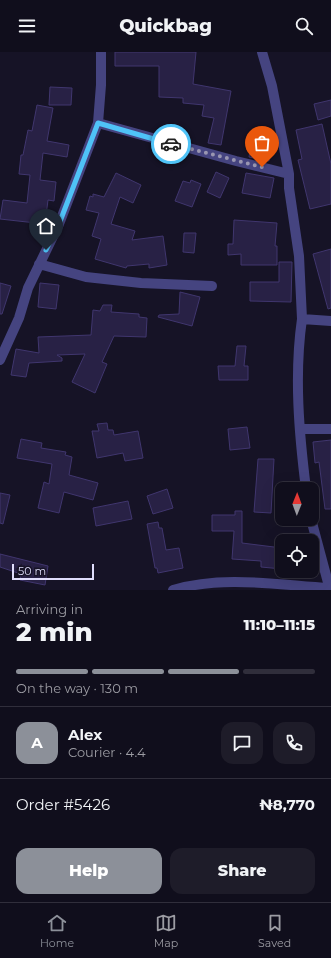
<!DOCTYPE html>
<html lang="en">
<head>
<meta charset="utf-8">
<style>
  body { margin:0; font-family:Montserrat,sans-serif; background:#1e1c29; color:#f1f3f6; height:100vh; display:flex; flex-direction:column; font-size:15px; white-space:nowrap }
  * { box-sizing:border-box; margin:0 }
  p { font-size:13px; color:#9c9ca3 }
  .icon { flex:none; width:22px; height:22px; fill:none; stroke:currentColor; stroke-width:2; stroke-linecap:round; stroke-linejoin:round }
  .map { position:relative; height:538px; overflow:hidden }
  .drawer { display:flex; flex-direction:column; background:#100e1c; flex:1 }
  .drawer>* { flex:none }
  .needle { width:26px; rotate:1deg }
  .tools { position:absolute; left:275px; top:430px; display:grid; gap:8px }
  .tools a { display:grid; place-items:center; width:44px; height:44px; border-radius:8px; background:#100e1c; box-shadow:0 4px 16px #0002,0 0 0 1px #302e3b; font-size:20px }
  .scale { position:absolute; left:12px; bottom:10px; width:82px; box-sizing:border-box; padding-left:4px; border:2px solid #dfddfb; border-top:0; font-size:11px; line-height:14px; white-space:nowrap; color:#dfddfb; -webkit-text-stroke:3px #161326; paint-order:stroke }
  .pin { position:absolute; display:grid; place-items:center; width:34px; height:34px; color:#fff; margin:-41px -17px; border-radius:50% 50% 50% 0; rotate:-45deg; box-shadow:0 0 4px #0007 }
  .pin .icon { rotate:45deg }
  .courier { position:absolute; display:grid; place-items:center; width:40px; height:40px; margin:-20px; border:3px solid #4fc3f7; border-radius:50%; background:#fff; color:#222; box-shadow:0 1px 5px #0007 }
  .summary em { font-style:normal; font-weight:800 }
  .summary div { display:flex; flex-direction:column-reverse }
  .summary { display:flex; align-items:center; justify-content:space-between; height:68px; padding:0 16px }
  h1 { font-size:26px; font-weight:800; line-height:30px }
  .bar { display:grid; grid-template-columns:repeat(4,1fr); gap:6px 4px; align-content:center; height:48px; padding:0 16px }
  .bar i { height:5px; border-radius:3px; background:#302e3b }
  .bar .current { background:#8c9099 }
  .bar p { grid-column:span 4 }
  .line { display:flex; align-items:center; gap:10px; padding:0 16px; border-top:1px solid #302e3b }
  .line div { flex:1 }
  .round { display:grid; place-items:center; flex:none; width:42px; height:42px; border-radius:12px; background:#1e1c29 }
  .action { display:flex; gap:8px; margin-top:auto; padding:8px 16px }
  .action a { flex:1; height:46px; border-radius:12px; background:#8c9099; color:#fff; font-size:16px; font-weight:800; line-height:46px; text-align:center }
  .action a+a { background:#1e1c29; color:#f1f3f6 }
  header { display:flex; justify-content:space-between; align-items:center; height:52px; padding:0 16px; background:#100e1c; font-size:18px; font-weight:800 }
  .tab-bar { display:flex; justify-content:space-around; align-items:center; height:56px; border-top:1px solid #302e3b; background:#100e1c; font-size:11px; color:#9c9ca3 }
  .tab-bar a { display:grid; justify-items:center; gap:2px }
  .tab-bar .current { color:#8c9099 }
  .map>svg:first-child { display:block }
  .building { fill:#282145; stroke:#40366e }
  .lines { fill:none; stroke-linecap:round; stroke-linejoin:round }
  .street { stroke:#454480; stroke-width:10 }
  .done { stroke:#9996b0; stroke-width:4; stroke-dasharray:0 7.2 }
  .route { stroke:#4fc3f7; stroke-width:5 }
</style>
</head>
<body>
<header><svg class="icon" aria-label="menu" viewBox="0 0 24 24"><path d="M4 6h16M4 12h16M4 18h16"/></svg>Quickbag<svg class="icon" aria-label="search" viewBox="0 0 24 24"><circle cx="10" cy="10" r="6"/><path d="M15 15l6 6"/></svg></header>
<div class="map">
<svg width="331" height="538" viewBox="0 0 331 538">
  <rect width="100%" height="100%" fill="#161326"/>
  <path class="building" d="M115,0H196L193,32L231,39L221,93L208,91L214,66L202,64L204,53L183,51V46L159,45V14H115Z
    M50,35L72,36L71,53H49Z
    M331,48V64L318,68L314,52Z
    M37,53L53,56L47,89L69,93L67,105L43,101L40,128L56,130L54,149L48,148L45,172L0,167L3,148L27,151L30,123L19,122L21,103H23L28,78L32,79Z
    M322,72L331,112V152L310,157L298,108L302,107L296,78Z
    M269,91V109L249,105L251,92Z
    M216,120L229,126L220,146L207,140Z
    M116,121L141,133L133,151L120,145L111,172L135,179L132,188L163,184L167,213L149,216V212L127,214L126,216L95,207L101,187L92,184L99,161L86,158L90,144L93,145V142L104,145Z
    M246,121L274,126L270,146L242,141Z
    M191,128L201,132L192,155L175,149L183,129L190,131Z
    M234,168L277,171L275,194H277V213H241V202L228,203V192H233Z
    M184,181H196L194,201L183,200Z
    M331,197V256L328,257L313,202Z
    M279,210H292L291,250L250,249V230H279Z
    M0,231L11,234L2,262H0Z
    M40,231L59,233L56,257L38,255Z
    M180,240L200,245L192,274L158,265L159,263L179,262Z
    M103,253H112L111,260L139,262V265L147,266L146,285L114,284L102,310L107,312L95,341L72,330L85,302L57,303L62,306V309L29,311L26,325L11,323L16,297L39,301L38,285L91,283L93,258L100,259Z
    M237,294H246L244,314H248V328H219L218,314H235Z
    M107,371L108,378H113L114,383L138,379L143,406L125,409L123,401L97,406L92,379H99L97,372Z
    M247,375L250,396L230,398L228,377Z
    M21,387L42,391L41,396L66,400L65,403L72,405L69,423L98,431L93,448L64,440L59,461L38,456L44,430L49,432L52,412L17,406Z
    M331,388V457H325L319,410L315,411L313,390Z
    M258,407H274L271,461L254,460Z
    M167,437L173,456L153,462L147,444Z
    M0,441L10,443L3,472L0,471Z
    M128,449L132,467L96,474L93,456Z
    M235,459H242V491L282,496V517L261,515V509L232,507L234,479H212V463H235Z
    M158,470L159,476H162L166,498L179,496L183,516L158,521L157,516H155L147,472Z
    M0,502L48,514L45,533L20,528L21,522L0,515Z"/>
  <g class="lines">
    <path class="street" d="M262,0L272,34L289,122V136L299,204L302,267L331,269
      M98,71L236,109L289,122
      M39,212L86,225L141,231L212,234
      M302,267C294,323 299,381 306,437
      M0,308L19,266L28,236L59,172L98,71L101,33V0
      M301,377H331
      M311,467L330,538
      M173,538C223,523 278,533 329,536"/>
  </g>
  <g class="lines">
    <path class="done" d="M171,92L262,115"/>
    <path class="route" d="M46,198L59,172L98,71L171,92"/>
  </g>
</svg>
<div class="tools">
<a><svg class="needle" viewBox="-14 -14 28 28"><path d="M0-13l5 13h-10z" fill="#e53935"/><path d="M0 13l5-13h-10z" fill="#9c9ca3"/></svg></a>
<a><svg class="icon" aria-label="locate" viewBox="0 0 24 24"><circle cx="12" cy="12" r="6"/><path d="M12 2v4M12 18v4M2 12h4M18 12h4"/></svg></a>
</div>
<div class="scale">50 m</div>
<div class="pin" style="left:262px;top:115px;background:#ea580c"><svg class="icon" aria-label="bag" viewBox="0 0 24 24"><path d="M5 8h14l-1 12H6zM9 8a3 3 0 0 1 6 0"/></svg></div>
<div class="pin" style="left:46px;top:198px;background:#1f2937"><svg class="icon" aria-label="home" viewBox="0 0 24 24"><path d="M3 11l9-7 9 7M6 9v11h12V9"/></svg></div>
<div class="courier" style="left:171px;top:92px"><svg class="icon" aria-label="car" viewBox="0 0 24 24"><path d="M5 17H2v-5l4-1 3-4h7l3 4 3 1v5h-3M9 17h6M6 11h13"/><circle cx="7" cy="17" r="2"/><circle cx="17" cy="17" r="2"/></svg></div>
</div>
<section class="drawer">
<div class="summary"><div><h1>2 min</h1><p>Arriving in</p></div><em>11:10–11:15</em></div>
<div class="bar"><i class="current"></i><i class="current"></i><i class="current"></i><i></i><p>On the way · 130 m</p></div>
<div class="line" style="height:72px"><b class="round" style="background:#8c9099;color:#fff">A</b><div><b>Alex</b><p>Courier · 4.4</p></div><a class="round"><svg class="icon" aria-label="chat" viewBox="0 0 24 24"><path d="M4 5h16v11H9l-5 4z"/></svg></a><a class="round"><svg class="icon" aria-label="phone" viewBox="0 0 24 24"><path d="M5 4h4l2 5-3 2q2 4 5 5l2-3 5 2v4C11 20 4 13 5 4z"/></svg></a></div>
<div class="line" style="height:52px"><div>Order #5426</div><b>₦8,770</b></div>
<div class="action"><a>Help</a><a>Share</a></div>
</section>
<nav class="tab-bar">
<a class="current"><svg class="icon" aria-label="home" viewBox="0 0 24 24"><path d="M3 11l9-7 9 7M6 9v11h12V9"/></svg>Home</a>
<a><svg class="icon" aria-label="map" viewBox="0 0 24 24"><path d="M3 6l6-2 6 2 6-2v14l-6 2-6-2-6 2zM9 4v14M15 6v14"/></svg>Map</a>
<a><svg class="icon" aria-label="saved" viewBox="0 0 24 24"><path d="M7 4h10v16l-5-4-5 4z"/></svg>Saved</a>
</nav>
</body>
</html>
